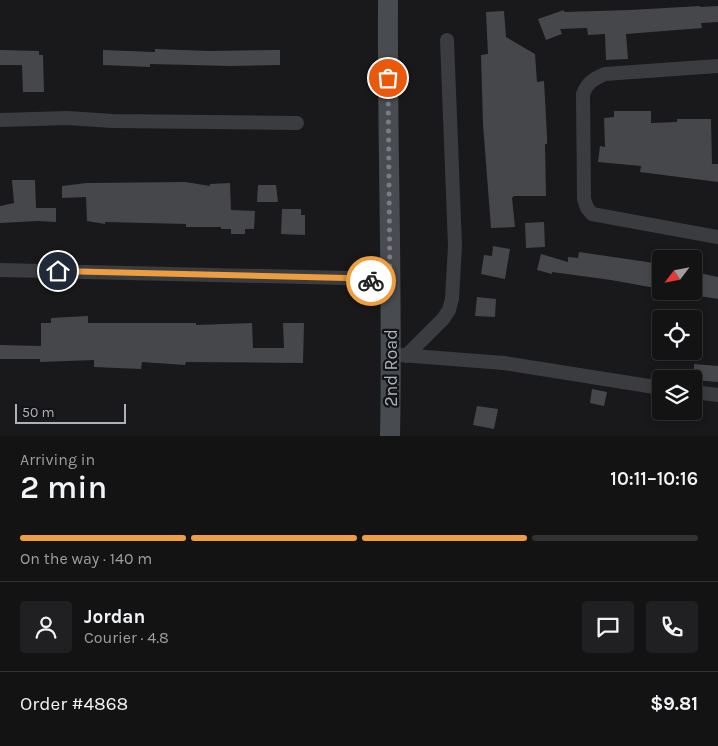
<!DOCTYPE html>
<html lang="en">
<head>
<meta charset="utf-8">
<style>
  body { margin:0; font-family:Karla,sans-serif; background:#202022; color:#f1f3f6; height:100vh; display:flex; flex-direction:column; font-size:19px; white-space:nowrap }
  * { box-sizing:border-box; margin:0 }
  p { font-size:16px; color:#9d9ea0 }
  .icon { flex:none; width:28px; height:28px; fill:none; stroke:currentColor; stroke-width:2; stroke-linecap:round; stroke-linejoin:round }
  .map { position:relative; height:436px; overflow:hidden }
  .panel { display:flex; flex-direction:column; background:#131314; flex:1 }
  .panel>* { flex:none }
  .needle { width:32px; rotate:238deg }
  .buttons { position:absolute; left:652px; top:250px; display:grid; gap:10px }
  .buttons a { display:grid; place-items:center; width:50px; height:50px; border-radius:5px; background:#131314; box-shadow:0 2px 8px #0003,0 0 0 1px #323234; font-size:25px }
  .scale { position:absolute; left:15px; bottom:12px; width:111px; box-sizing:border-box; padding-left:5px; border:2px solid #acb2ba; border-top:0; font-size:14px; line-height:18px; white-space:nowrap; color:#acb2ba; -webkit-text-stroke:4px #141416; paint-order:stroke }
  .pin { position:absolute; display:grid; place-items:center; width:42px; height:42px; color:#fff; margin:-21px; border:2px solid #fff; border-radius:50%; box-shadow:0 1px 5px #0007 }
  .courier { position:absolute; display:grid; place-items:center; width:50px; height:50px; margin:-25px; border:4px solid #ee9e3e; border-radius:50%; background:#fff; color:#222; box-shadow:0 1px 6px #0007 }
  .overview em { font-style:normal; font-weight:600 }
  .overview div { display:flex; flex-direction:column-reverse }
  .overview { display:flex; align-items:center; justify-content:space-between; height:85px; padding:0 20px }
  h1 { font-size:32px; font-weight:600; line-height:38px }
  .bar { display:grid; grid-template-columns:repeat(4,1fr); gap:8px 5px; align-content:center; height:60px; padding:0 20px }
  .bar i { height:6px; border-radius:4px; background:#323234 }
  .bar .current { background:#ee9e3e }
  .bar p { grid-column:span 4 }
  .line { display:flex; align-items:center; gap:12px; padding:0 20px; border-top:1px solid #323234 }
  .line div { flex:1 }
  .round { display:grid; place-items:center; flex:none; width:52px; height:52px; border-radius:5px; background:#202022 }
  .map>svg:first-child { display:block }
  .building { fill:#46474b }
  .lines { fill:none; stroke-linecap:round; stroke-linejoin:round }
  .street { stroke:#3a3c40; stroke-width:14 }
  .secondary { stroke:#484b50; stroke-width:20 }
  .done { stroke:#797c82; stroke-width:5; stroke-dasharray:0 9 }
  .route { stroke:#ee9e3e; stroke-width:6 }
  .labels { text-anchor:middle; dominant-baseline:central; stroke-width:4.5; stroke-linejoin:round; paint-order:stroke }
  .street-label { font-size:18px; fill:#acb2ba; stroke:#141416 }
</style>
</head>
<body>
<div class="map">
<svg width="718" height="436" viewBox="0 0 718 436">
  <rect width="100%" height="100%" fill="#19191b"/>
  <path class="building" d="M700,6V7L718,6V22L701,23L702,28L626,34L628,59L606,60L605,34L588,35L587,28L560,29L562,34L546,40L538,19L564,10V12L630,10Z
    M504,11L506,37L535,54L537,82L544,81L547,136V144H545L546,196H514L512,198L515,227L491,228L483,124L481,55L488,54L486,12Z
    M155,49L210,51L280,50V65L231,66L150,64V67L103,65V50L155,52Z
    M0,50L39,51V55H43L44,92H23L22,65H0Z
    M614,111H651V123L677,122V119H711L712,164H718V182L640,172L641,166L598,162L600,146L605,147L604,118L614,117Z
    M12,180H35L36,208H56V222L38,221L0,223V206L14,203Z
    M185,182L210,186V184L230,183L231,210L255,211L254,229H245V234H231V229H221V227H186V224L105,222V224L87,221L86,197L62,198V186L86,183Z
    M258,185H276L278,202H257Z
    M282,209H301V215H305V235L281,234Z
    M544,222L545,247L526,248L525,223Z
    M493,246L510,249L505,279L481,274L484,255L492,256Z
    M579,252L661,264V289L611,280L552,272V274L537,270L541,254L568,262V257L578,258Z
    M694,272L718,277V299L694,295Z
    M477,297L496,299L495,317L475,316Z
    M88,316V323H196V325L252,323L253,348H284L283,323H304L303,363L186,362L185,365L142,362L141,369L94,367V360L40,362V359H0V345L41,346V323H51V318Z
    M694,364L718,366V382L694,380Z
    M592,389L607,392L604,406L590,403Z
    M477,406L498,409L494,429L473,425Z"/>
  <g class="lines">
    <path class="street" d="M718,66L605,74C593,79 587,83 583,94L584,199L587,208L592,214L718,237
      M0,120L67,118L113,121L297,123
      M0,270L346,278L390,283
      M400,355L504,363L661,388
      M406,356L443,319L449,310L452,299L455,246L447,40
      M694,392L718,395"/>
    <path class="secondary" d="M388,0C387,145 393,291 390,436"/>
  </g>
  <g class="lines">
    <path class="done" d="M371,281L390,283L388,78"/>
    <path class="route" d="M58,271L346,278L371,281"/>
  </g>
  <g class="labels">
    <g class="street-label">
      <text transform="translate(391 368) rotate(-90)">2nd Road</text>
    </g>
  </g>
</svg>
<div class="buttons">
<a><svg class="needle" viewBox="-14 -14 28 28"><path d="M0-13l5 13h-10z" fill="#e53935"/><path d="M0 13l5-13h-10z" fill="#9d9ea0"/></svg></a>
<a><svg class="icon" aria-label="locate" viewBox="0 0 24 24"><circle cx="12" cy="12" r="6"/><path d="M12 2v4M12 18v4M2 12h4M18 12h4"/></svg></a>
<a><svg class="icon" aria-label="layers" viewBox="0 0 24 24"><path d="M12 4l9 5-9 5-9-5zM3 14l9 5 9-5"/></svg></a>
</div>
<div class="scale">50 m</div>
<div class="pin" style="left:388px;top:78px;background:#ea580c"><svg class="icon" aria-label="bag" viewBox="0 0 24 24"><path d="M5 8h14l-1 12H6zM9 8a3 3 0 0 1 6 0"/></svg></div>
<div class="pin" style="left:58px;top:271px;background:#1f2937"><svg class="icon" aria-label="home" viewBox="0 0 24 24"><path d="M3 11l9-7 9 7M6 9v11h12V9"/></svg></div>
<div class="courier" style="left:371px;top:281px"><svg class="icon" aria-label="bike" viewBox="0 0 24 24"><circle cx="6" cy="16" r="4"/><circle cx="18" cy="16" r="4"/><path d="M6 16l4-8h5l3 8M10 8l3 8H6M13 5h3"/></svg></div>
</div>
<section class="panel">
<div class="overview"><div><h1>2 min</h1><p>Arriving in</p></div><em>10:11–10:16</em></div>
<div class="bar"><i class="current"></i><i class="current"></i><i class="current"></i><i></i><p>On the way · 140 m</p></div>
<div class="line" style="height:90px"><a class="round"><svg class="icon" aria-label="person" viewBox="0 0 24 24"><circle cx="12" cy="8" r="4"/><path d="M4 21q1-7 8-7t8 7"/></svg></a><div><b>Jordan</b><p>Courier · 4.8</p></div><a class="round"><svg class="icon" aria-label="chat" viewBox="0 0 24 24"><path d="M4 5h16v11H9l-5 4z"/></svg></a><a class="round"><svg class="icon" aria-label="phone" viewBox="0 0 24 24"><path d="M5 4h4l2 5-3 2q2 4 5 5l2-3 5 2v4C11 20 4 13 5 4z"/></svg></a></div>
<div class="line" style="height:65px"><div>Order #4868</div><b>$9.81</b></div>
</section>
</body>
</html>
